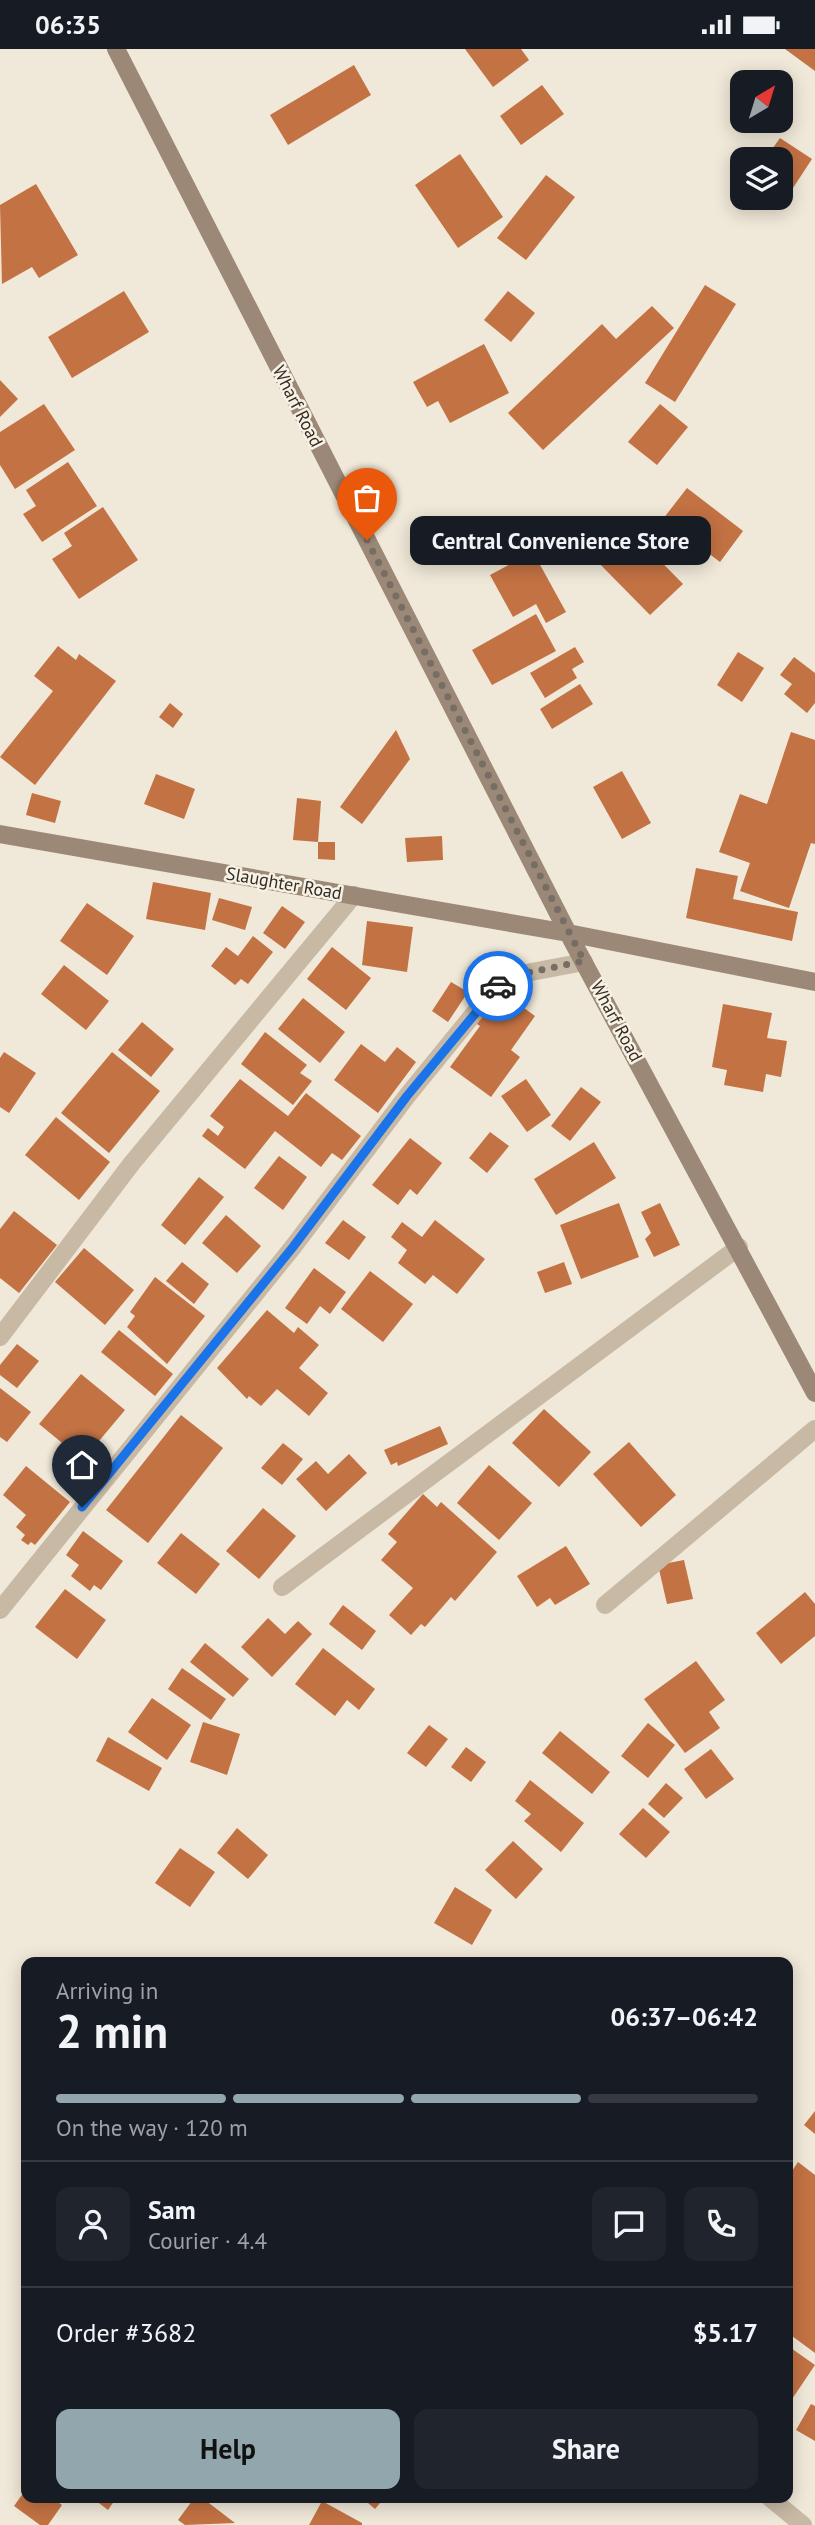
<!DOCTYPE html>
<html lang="en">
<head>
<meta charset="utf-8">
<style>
  body { margin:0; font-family:"PT Sans",sans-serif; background:#20242c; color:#f1f3f6; height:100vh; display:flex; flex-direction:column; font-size:26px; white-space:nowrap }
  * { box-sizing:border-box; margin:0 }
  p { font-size:23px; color:#9ea1a6 }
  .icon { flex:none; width:38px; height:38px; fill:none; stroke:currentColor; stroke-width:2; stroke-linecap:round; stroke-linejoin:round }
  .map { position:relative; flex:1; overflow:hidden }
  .drawer { position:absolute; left:21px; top:1908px; width:772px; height:546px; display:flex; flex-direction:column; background:#171b24; border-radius:14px; box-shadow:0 4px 18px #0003 }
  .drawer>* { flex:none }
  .needle { width:46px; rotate:38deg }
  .fabs { position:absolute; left:730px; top:21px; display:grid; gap:14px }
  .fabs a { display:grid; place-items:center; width:63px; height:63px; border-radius:14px; background:#171b24; box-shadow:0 4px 18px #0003; font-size:35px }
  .pin { position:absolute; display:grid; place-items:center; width:60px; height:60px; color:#fff; margin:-72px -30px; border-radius:50% 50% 50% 0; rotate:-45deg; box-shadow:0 0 7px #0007 }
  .pin .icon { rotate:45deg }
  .courier { position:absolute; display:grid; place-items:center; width:70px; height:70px; margin:-35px; border:5px solid #1a73e8; border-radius:50%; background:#fff; color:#222; box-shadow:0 2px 9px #0007 }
  .bubble { position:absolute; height:49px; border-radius:14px; background:#171b24; box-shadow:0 4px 18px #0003; font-size:23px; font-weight:800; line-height:49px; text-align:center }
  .headline em { font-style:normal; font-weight:800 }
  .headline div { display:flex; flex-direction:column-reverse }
  .headline { display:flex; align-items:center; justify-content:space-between; height:119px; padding:0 35px }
  h1 { font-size:46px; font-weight:800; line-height:52px }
  .bar { display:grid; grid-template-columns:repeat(4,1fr); gap:10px 7px; align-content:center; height:84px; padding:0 35px }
  .bar i { height:9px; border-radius:5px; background:#363941 }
  .bar .selected { background:#92a7ad }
  .bar p { grid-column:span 4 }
  .line { display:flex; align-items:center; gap:18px; padding:0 35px; border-top:2px solid #363941 }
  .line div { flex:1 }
  .round { display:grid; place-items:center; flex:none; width:74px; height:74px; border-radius:14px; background:#20242c }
  .action { display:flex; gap:14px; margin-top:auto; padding:14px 35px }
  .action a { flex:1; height:80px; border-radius:14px; background:#92a7ad; color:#111; font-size:28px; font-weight:800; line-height:80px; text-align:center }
  .action a+a { background:#20242c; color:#f1f3f6 }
  .status { display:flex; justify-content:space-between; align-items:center; height:49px; padding:0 35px; background:#171b24; direction:ltr }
  .status svg { height:19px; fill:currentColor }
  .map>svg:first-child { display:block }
  .building { fill:#c37243 }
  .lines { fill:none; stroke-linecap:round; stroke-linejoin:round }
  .street { stroke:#c8b9a5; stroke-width:18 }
  .secondary { stroke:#9b8876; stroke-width:18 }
  .done { stroke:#766e64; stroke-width:7; stroke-dasharray:0 12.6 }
  .route { stroke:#1a73e8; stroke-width:9 }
  .labels { text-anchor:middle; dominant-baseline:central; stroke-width:5; stroke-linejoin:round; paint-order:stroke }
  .street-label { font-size:18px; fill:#342c26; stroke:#f8f2e5 }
</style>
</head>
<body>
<div class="status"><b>06:35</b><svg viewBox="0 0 49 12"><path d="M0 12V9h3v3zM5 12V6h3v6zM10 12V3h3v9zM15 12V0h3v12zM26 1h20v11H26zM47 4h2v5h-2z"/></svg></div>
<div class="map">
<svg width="815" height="2476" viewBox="0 0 815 2476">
  <rect width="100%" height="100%" fill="#f0e8d8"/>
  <path class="building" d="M465,0H521L529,11L493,38Z
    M785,0H815V22Z
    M354,16L371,46L288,96L270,66Z
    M542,36L564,65L521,96L500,67Z
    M780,89L812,110L791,142L780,135V110H765Z
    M460,105L503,168L458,199L415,136Z
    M546,126L575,148L526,211L497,189Z
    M36,135L78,206L39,229L32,218L2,235L0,156Z
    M705,236L736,255L675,353L645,334Z
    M124,242L149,283L72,329L48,288Z
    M508,242L535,264L511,293L484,271Z
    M652,257L674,279L543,401L508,364L602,275L616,290Z
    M484,295L509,344L450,374L438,352L427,358L413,333Z
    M0,331L18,350L0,368Z
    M44,355L75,401L15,440L0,416V383Z
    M660,355L688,378L657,416L628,393Z
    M68,413L97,457L42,493L23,465L36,457L26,441Z
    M687,439L743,482L720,513L663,470Z
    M103,458L138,511L79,550L52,510L72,497L64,484Z
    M622,473L683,535L650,566L590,505Z
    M533,503L566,563L546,574L536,555L513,568L490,526Z
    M536,565L556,602L492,636L472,601Z
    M58,597L76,611L79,605L116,632L35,736L0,708L53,642L34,627Z
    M575,598L584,613L572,620L577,629L545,649L530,624Z
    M738,603L764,619L742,653L717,636Z
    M794,608L815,624V654L807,664L784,645L792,635L780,626Z
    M580,635L593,655L552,680L540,660Z
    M170,654L183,665L173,679L159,668Z
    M396,681L410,710L362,775L340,758Z
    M791,683L815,691V795L811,794L789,859L740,842L750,814L719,803L740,745L767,755Z
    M622,722L651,774L622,790L593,738Z
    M156,725L195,740L184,770L144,755Z
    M32,744L61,752L55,774L26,766Z
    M297,749L321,752L318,793L293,791Z
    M442,787L443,811L407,813L405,789Z
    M318,793H335V811L318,810Z
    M696,819L738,827L733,850L798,863L792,892L686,869Z
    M153,833L211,844L205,881L146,870Z
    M219,849L252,858L245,881L212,871Z
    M87,854L134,887L107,926L60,892Z
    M282,857L305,873L285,900L263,884Z
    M367,872L413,878L407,923L362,916Z
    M253,887L273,903L248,935L241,930L235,936L211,917L226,898L238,907Z
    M332,898L371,929L346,961L307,930Z
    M64,916L109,952L86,981L41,945Z
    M451,933L468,943L448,973L432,962Z
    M498,940L535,967L511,1001L520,1008L491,1048L450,1018L480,977L474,973Z
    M303,949L345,983L320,1014L278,980Z
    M723,955L772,964L767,989L787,992L781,1028L766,1025L763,1043L724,1036L727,1021L712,1018Z
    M142,973L174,1000L151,1028L118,1001Z
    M265,983L307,1016L300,1024L312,1032L293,1056L241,1015Z
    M361,995L385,1013L397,998L416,1013L378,1064L334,1031Z
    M4,1003L36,1024L9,1064L0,1058V1009Z
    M112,1003L160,1042L109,1104L61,1064Z
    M240,1030L288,1067L306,1044L361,1087L342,1111L332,1104L321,1118L275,1082L245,1120L202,1087L208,1079L218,1087L224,1078L210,1067Z
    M526,1030L551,1066L527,1083L501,1047Z
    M581,1038L601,1053L570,1092L551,1077Z
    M56,1068L110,1113L79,1151L25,1106Z
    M490,1083L509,1097L487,1124L469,1109Z
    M410,1089L442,1114L417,1146L410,1140L398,1156L372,1136Z
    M594,1093L616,1129L556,1166L534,1130Z
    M279,1107L307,1128L283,1161L254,1139Z
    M199,1128L224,1148L185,1196L161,1176Z
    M619,1154L639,1208L581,1230L560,1176Z
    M660,1154L680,1196L654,1208L645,1190L651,1184L641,1163Z
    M14,1162L57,1196L19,1244L0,1229V1180Z
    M226,1166L261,1197L237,1224L202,1194Z
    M343,1171L366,1188L349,1211L325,1194Z
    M435,1171L485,1210L457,1245L433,1226L425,1235L398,1214L407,1201L391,1188L402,1173L422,1188Z
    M84,1199L134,1241L105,1276L55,1233Z
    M182,1213L209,1235L194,1255L166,1232Z
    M564,1213L572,1235L545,1244L537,1223Z
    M314,1219L346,1243L330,1265L320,1257L307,1275L285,1259Z
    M370,1222L413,1255L383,1293L341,1260Z
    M155,1228L205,1267L167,1315L127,1278L135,1267L130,1263Z
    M267,1261L294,1284L298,1278L319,1296L299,1319L328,1344L309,1367L277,1340L261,1357L249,1347L247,1350L217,1319Z
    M119,1281L173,1325L155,1347L101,1303Z
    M17,1295L39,1312L17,1339L0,1326V1316Z
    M81,1325L125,1361L83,1411L39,1375Z
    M0,1339L31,1363L7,1393L0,1388Z
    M544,1360L591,1403L559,1438L512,1394Z
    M181,1366L223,1399L148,1494L106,1461Z
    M440,1377L448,1395L398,1417L397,1413L391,1416L384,1401Z
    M629,1393L676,1446L641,1478L593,1425Z
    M283,1394L303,1410L282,1436L261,1419Z
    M349,1405L367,1424L326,1462L296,1430L316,1412L328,1425Z
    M489,1416L532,1454L499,1491L457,1454Z
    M26,1417L70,1453L35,1496L31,1493L28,1496L21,1491L25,1486L16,1478L26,1466L3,1446Z
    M423,1445L437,1458L441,1453L497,1503L455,1552L451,1548L425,1578L421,1575L411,1586L389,1566L413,1539L381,1511L397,1493L388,1485Z
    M263,1459L296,1487L259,1530L226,1502Z
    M83,1482L123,1512L101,1541L94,1536L90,1542L71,1527L79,1516L66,1506Z
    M181,1484L220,1515L196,1545L157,1514Z
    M566,1497L590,1535L555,1556L550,1549L537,1558L517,1527Z
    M684,1511L693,1550L667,1555L658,1516Z
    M65,1540L106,1571L77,1610L35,1578Z
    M805,1543L815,1555V1587L781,1615L756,1584Z
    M343,1556L376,1582L362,1601L329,1575Z
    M268,1569L285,1585L298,1572L312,1585L272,1628L241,1598Z
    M205,1594L249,1630L233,1648L190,1613Z
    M323,1599L375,1640L359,1661L347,1651L335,1667L295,1635Z
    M696,1612L725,1651L709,1663L720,1679L685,1704L644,1650Z
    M182,1619L226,1650L211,1671L168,1640Z
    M152,1649L191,1676L167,1711L128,1683Z
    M203,1673L240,1685L227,1726L190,1713Z
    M648,1674L675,1696L648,1729L621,1707Z
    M429,1676L448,1690L426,1718L407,1704Z
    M560,1682L610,1723L592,1745L542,1704Z
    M108,1688L162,1719L149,1742L96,1712Z
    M466,1698L486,1713L471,1733L451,1718Z
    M711,1700L734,1730L706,1750L684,1720Z
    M530,1731L584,1774L561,1803L524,1772L531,1765L515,1752Z
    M666,1734L683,1749L664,1769L648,1755Z
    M643,1759L670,1783L646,1809L619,1785Z
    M237,1779L268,1806L248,1830L217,1804Z
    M513,1792L543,1820L516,1850L485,1821Z
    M180,1799L215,1823L190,1858L155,1834Z
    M455,1838L492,1861L472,1896L434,1874Z
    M815,2062V2085L804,2076Z
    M798,2113L815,2126V2304L788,2284V2128Z
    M788,2297L815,2316L788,2356Z
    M811,2355L815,2357V2392L796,2381Z
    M26,2440V2448H51L62,2456L48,2476H40L14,2457Z
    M91,2448H117L108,2461Z
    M195,2448H201L235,2474L185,2476L178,2471Z
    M361,2448H385L375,2460Z
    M322,2452L362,2474V2476H309Z"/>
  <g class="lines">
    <path class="street" d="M0,1288L132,1114L354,846
      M282,1538L739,1198
      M605,1556L815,1380
      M0,1561L293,1198L407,1047L494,940L526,924L584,913
      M769,2448L803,2476"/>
    <path class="secondary" d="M116,0L568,884L815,1344
      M0,785L568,884L815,933"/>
  </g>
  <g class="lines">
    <path class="done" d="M367,491L584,912L526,924L498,937"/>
    <path class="route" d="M82,1458L293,1198L407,1047L498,937"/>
  </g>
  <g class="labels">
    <g class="street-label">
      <text transform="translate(298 357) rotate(63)">Wharf Road</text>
      <text transform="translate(284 834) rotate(10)">Slaughter Road</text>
      <text transform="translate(617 972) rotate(62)">Wharf Road</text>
    </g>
  </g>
</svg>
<div class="fabs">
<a><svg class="needle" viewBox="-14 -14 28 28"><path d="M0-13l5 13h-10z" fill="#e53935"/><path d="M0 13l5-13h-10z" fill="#9ea1a6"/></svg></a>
<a><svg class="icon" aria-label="layers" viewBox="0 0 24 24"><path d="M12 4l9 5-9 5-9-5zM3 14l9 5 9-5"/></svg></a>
</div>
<div class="pin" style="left:367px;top:491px;background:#ea580c"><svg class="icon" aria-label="bag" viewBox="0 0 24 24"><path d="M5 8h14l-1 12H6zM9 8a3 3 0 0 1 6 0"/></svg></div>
<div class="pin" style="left:82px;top:1458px;background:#1f2937"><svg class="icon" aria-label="home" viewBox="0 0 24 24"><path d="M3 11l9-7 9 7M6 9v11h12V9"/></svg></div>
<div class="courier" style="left:498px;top:937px"><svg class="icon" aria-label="car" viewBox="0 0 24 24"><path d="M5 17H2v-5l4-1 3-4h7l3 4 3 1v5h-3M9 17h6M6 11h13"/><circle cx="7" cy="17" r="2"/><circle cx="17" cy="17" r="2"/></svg></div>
<div class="bubble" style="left:410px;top:467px;width:301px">Central Convenience Store</div>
<section class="drawer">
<div class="headline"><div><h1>2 min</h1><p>Arriving in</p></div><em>06:37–06:42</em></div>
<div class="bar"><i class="selected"></i><i class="selected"></i><i class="selected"></i><i></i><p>On the way · 120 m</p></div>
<div class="line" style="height:126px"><a class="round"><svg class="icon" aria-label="person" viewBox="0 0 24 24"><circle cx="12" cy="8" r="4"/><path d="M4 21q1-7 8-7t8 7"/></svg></a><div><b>Sam</b><p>Courier · 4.4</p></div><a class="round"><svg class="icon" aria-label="chat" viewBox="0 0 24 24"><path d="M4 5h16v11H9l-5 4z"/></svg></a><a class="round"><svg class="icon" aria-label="phone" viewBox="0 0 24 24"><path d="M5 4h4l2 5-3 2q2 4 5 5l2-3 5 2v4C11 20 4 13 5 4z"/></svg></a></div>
<div class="line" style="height:91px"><div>Order #3682</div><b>$5.17</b></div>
<div class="action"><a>Help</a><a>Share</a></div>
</section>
</div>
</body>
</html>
